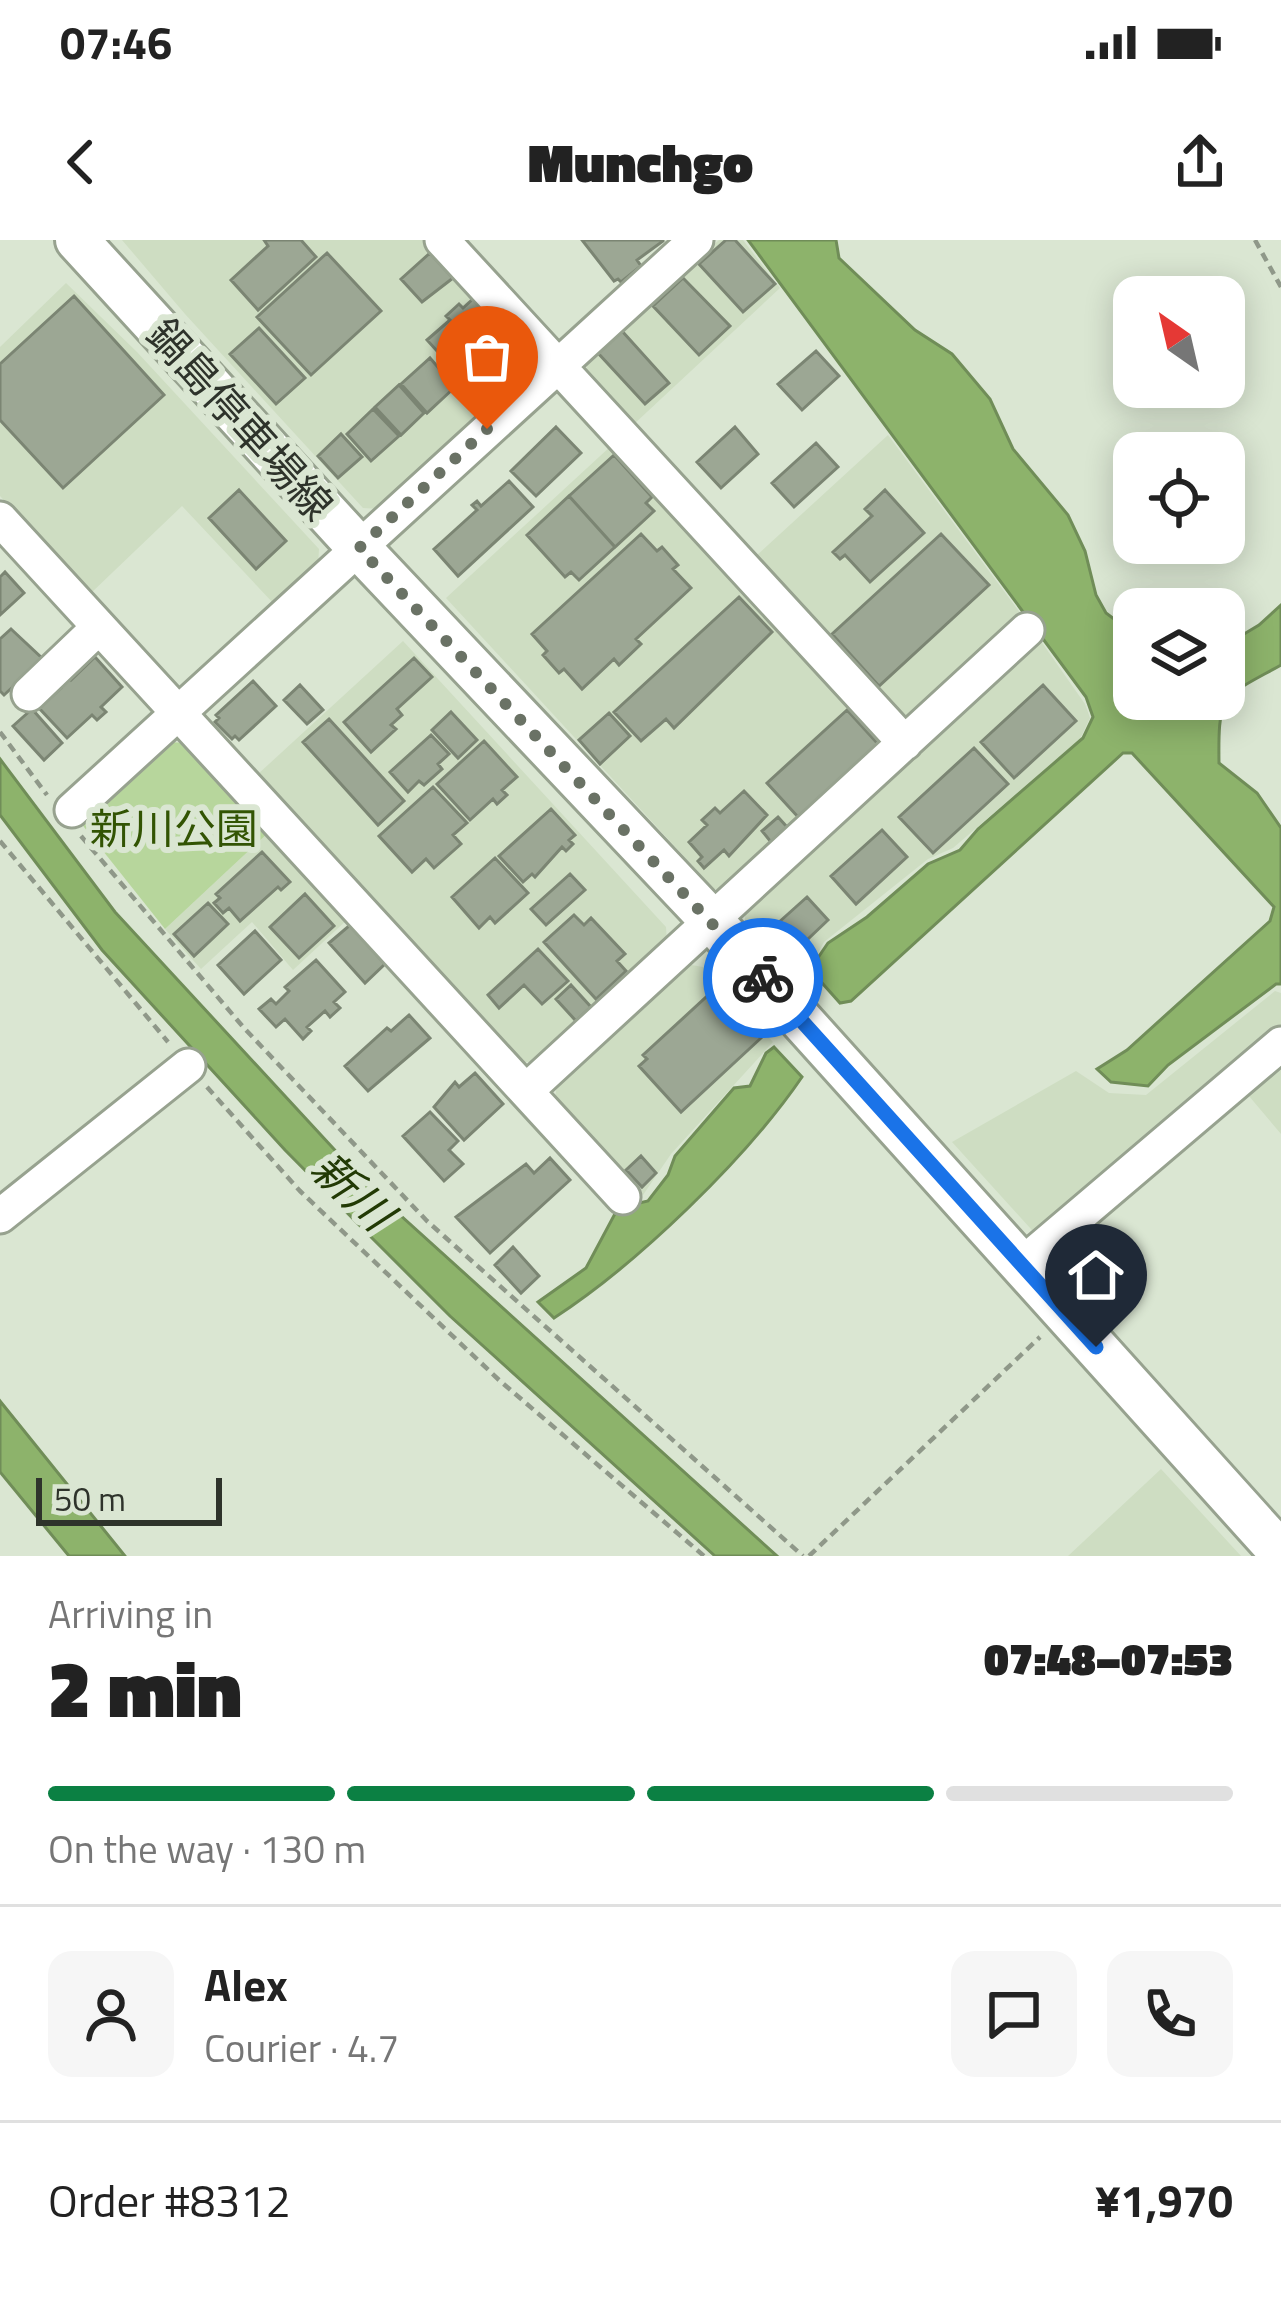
<!DOCTYPE html>
<html lang="en">
<head>
<meta charset="utf-8">
<style>
  body { margin:0; font-family:"Titillium Web","Noto Sans JP",sans-serif; background:#f6f6f6; color:#222; height:100vh; display:flex; flex-direction:column; font-size:45px; white-space:nowrap }
  * { box-sizing:border-box; margin:0 }
  p { font-size:39px; color:#767676 }
  .icon { flex:none; width:66px; height:66px; fill:none; stroke:currentColor; stroke-width:2; stroke-linecap:round; stroke-linejoin:round }
  .map { position:relative; height:1316px; overflow:hidden }
  .side { display:flex; flex-direction:column; background:#fff; flex:1 }
  .side>* { flex:none }
  .needle { width:78px; rotate:326deg }
  .buttons { position:absolute; left:1113px; top:36px; display:grid; gap:24px }
  .buttons a { display:grid; place-items:center; width:132px; height:132px; border-radius:24px; background:#fff; box-shadow:0 6px 30px #0003; font-size:60px }
  .scale { position:absolute; left:36px; bottom:30px; width:186px; box-sizing:border-box; padding-left:12px; border:6px solid #2e332b; border-top:0; font-size:33px; line-height:42px; white-space:nowrap; color:#2e332b; -webkit-text-stroke:9px #dae6d2; paint-order:stroke }
  .pin { position:absolute; display:grid; place-items:center; width:102px; height:102px; color:#fff; margin:-123px -51px; border-radius:50% 50% 50% 0; rotate:-45deg; box-shadow:0 0 12px #0007 }
  .pin .icon { rotate:45deg }
  .courier { position:absolute; display:grid; place-items:center; width:120px; height:120px; margin:-60px; border:9px solid #1a73e8; border-radius:50%; background:#fff; color:#222; box-shadow:0 3px 15px #0007 }
  .head em { font-style:normal; font-weight:800 }
  .head div { display:flex; flex-direction:column-reverse }
  .head { display:flex; align-items:center; justify-content:space-between; height:204px; padding:0 48px }
  h1 { font-size:78px; font-weight:800; line-height:90px }
  .bar { display:grid; grid-template-columns:repeat(4,1fr); gap:18px 12px; align-content:center; height:144px; padding:0 48px }
  .bar i { height:15px; border-radius:9px; background:#e0e0e0 }
  .bar .current { background:#0b8043 }
  .bar p { grid-column:span 4 }
  .line { display:flex; align-items:center; gap:30px; padding:0 48px; border-top:3px solid #e0e0e0 }
  .line div { flex:1 }
  .round { display:grid; place-items:center; flex:none; width:126px; height:126px; border-radius:24px; background:#f6f6f6 }
  .status { display:flex; justify-content:space-between; align-items:center; height:84px; padding:0 60px; background:#fff; direction:ltr }
  .status svg { height:33px; fill:currentColor }
  header { display:flex; justify-content:space-between; align-items:center; height:156px; padding:0 48px; background:#fff; font-size:54px; font-weight:800 }
  .map>svg:first-child { display:block }
  .built { fill:#ceddc2 }
  .green { fill:#b7d69c }
  .water { fill:#8db36b; stroke:#708d58; stroke-width:3 }
  .building { fill:#9ca794; stroke:#7b8573; stroke-width:3 }
  .lines { fill:none; stroke-linecap:round; stroke-linejoin:round }
  .minor-casing { stroke:#97a28f; stroke-width:39 }
  .major-casing { stroke:#97a28f; stroke-width:48 }
  .path { stroke:#8f9889; stroke-width:4.5; stroke-dasharray:9 6; stroke-linecap:butt }
  .minor { stroke:#fff; stroke-width:33 }
  .major { stroke:#fff; stroke-width:42 }
  .done { stroke:#6a7265; stroke-width:12; stroke-dasharray:0 21.6 }
  .route { stroke:#1a73e8; stroke-width:15 }
  .labels { text-anchor:middle; dominant-baseline:central; stroke-width:12; stroke-linejoin:round; paint-order:stroke }
  .street-label { font-size:42px; fill:#2e332b; stroke:#dae6d2 }
  .park-label { font-size:42px; fill:#325403; stroke:#dae6d2 }
  .water-label { font-size:45px; font-style:italic; fill:#223a05; stroke:#dae6d2 }
</style>
</head>
<body>
<div class="status"><b>07:46</b><svg viewBox="0 0 49 12"><path d="M0 12V9h3v3zM5 12V6h3v6zM10 12V3h3v9zM15 12V0h3v12zM26 1h20v11H26zM47 4h2v5h-2z"/></svg></div>
<header><svg class="icon" aria-label="back" viewBox="0 0 24 24"><path d="M15 5l-7 7 7 7"/></svg>Munchgo<svg class="icon" aria-label="share" viewBox="0 0 24 24"><path d="M12 15V3M7 8l5-5 5 5M5 13v7h14v-7"/></svg></header>
<div class="map">
<svg width="1281" height="1316" viewBox="0 0 1281 1316">
  <rect width="100%" height="100%" fill="#dae6d2"/>
  <path class="built" d="M122,0H422L530,116V131L380,269L363,268L185,74Z
    M719,0H743L780,48L633,185L587,135L586,118Z
    M66,43L137,112L319,309L318,326L275,365L182,266L90,354L0,256V107Z
    M888,195L1024,378L916,477L902,476L755,317Z
    M612,205L880,495L881,509L727,650L714,649L446,358Z
    M1038,397L1085,464L1090,478L1080,499L953,608L928,619L824,702L801,744L745,684V669Z
    M403,401L666,687L667,704L539,822H521L257,535Z
    M270,591L349,678L293,730L252,682L201,729L165,689Z
    M686,724L703,727L773,802L671,914L643,955L555,859L557,844Z
    M1275,751L1281,753V894L1232,836L1040,999L952,902L1076,831L1109,853L1146,855Z
    M1161,1229L1241,1316H1068Z"/>
  <path class="green" d="M167,502L189,503L270,591L165,689L80,582Z"/>
  <path class="water" d="M748,0H836L839,18L915,90L952,114L990,159L1013,209L1068,275L1085,311L1096,355L1106,373L1134,394V459H1224V406L1259,385L1281,365V425C1222,458 1218,452 1219,523L1257,553L1281,588V744H1276L1168,825L1148,846L1111,842L1097,829L1127,810L1270,681L1274,667L1132,513H1123L851,761L840,763L815,735L813,725L828,703L867,677L928,624L960,610L978,589L1083,498L1093,477L1086,457Z
    M0,519L115,672L368,946L777,1316H715L450,1076L373,999L285,910L102,710L0,575Z
    M774,807L802,837C746,919 637,1024 554,1078L538,1062L586,1028L618,968L648,961L668,935L675,916L734,848L750,846L766,813Z
    M0,1161L125,1316H69L0,1232Z"/>
  <path class="building" d="M301,0L316,17L258,70L231,40L268,6L264,0Z
    M582,0H663V1L637,20L641,26L621,42L618,39L614,41Z
    M726,0H735L775,44L743,72L699,24Z
    M327,13L381,71L311,135L257,77Z
    M430,13L453,38L422,62L401,39Z
    M683,38L730,86L699,115L653,66Z
    M74,56L164,155L63,248L0,180V124Z
    M473,59L500,90L455,131L427,100L450,80L446,76L459,64L463,68Z
    M259,88L305,138L276,164L230,114Z
    M622,91L669,143L645,164L598,113Z
    M816,111L839,136L802,170L778,144Z
    M430,118L455,147L427,173L401,144Z
    M399,145L424,173L401,195L375,167Z
    M373,169L399,196L371,221L347,194Z
    M556,187L581,213L536,256L511,231Z
    M735,187L758,214L721,248L697,222Z
    M341,194L362,217L338,238L318,216Z
    M816,203L838,227L794,267L772,243Z
    M614,215L652,257L646,263L654,271L615,307L569,256Z
    M509,241L533,267L458,336L434,309L477,270L472,265L477,261L481,266Z
    M239,250L286,301L256,329L209,278Z
    M885,250L924,293L870,342L845,315L840,319L833,312L872,276L865,269Z
    M569,256L615,307L579,340L571,332L565,337L527,295Z
    M641,294L657,311L662,307L678,325L673,329L691,348L636,399L641,404L619,425L614,419L582,449L564,429L559,433L543,415L547,411L532,394Z
    M941,294L989,345L879,446L832,394Z
    M5,332L24,353L0,375V337Z
    M739,357L772,392L674,488L666,479L641,501L614,472Z
    M11,389L43,419L4,455L0,451V399Z
    M95,417L122,447L101,467L106,472L97,480L92,475L67,498L39,468L61,448L57,443L66,434L71,440Z
    M414,418L432,437L397,469L402,475L391,485L396,489L371,512L344,482Z
    M253,441L276,466L239,500L235,496L232,499L215,482L219,478L216,475Z
    M300,445L323,470L307,484L284,460Z
    M1043,445L1076,481L1014,538L981,502Z
    M32,469L62,503L44,520L13,486Z
    M847,470L878,504L798,577L767,543Z
    M451,472L477,500L458,518L432,490Z
    M609,473L630,496L600,524L579,500Z
    M329,479L404,561L378,585L303,502Z
    M431,495L449,514L438,524L442,529L424,545L419,541L408,552L390,532Z
    M484,501L517,537L502,550L507,555L497,564L493,559L470,580L437,544Z
    M974,508L1008,544L933,613L899,577Z
    M433,547L467,583L453,595L461,604L434,628L426,619L412,632L379,596Z
    M744,551L767,575L729,616L724,610L704,628L698,621L702,617L689,602L707,585L702,580L715,568L720,573Z
    M551,569L575,595L569,600L573,604L566,611L562,607L535,637L532,634L523,642L499,616Z
    M778,577L787,587L771,602L762,591Z
    M882,590L907,617L856,664L831,636Z
    M262,612L290,642L281,650L278,647L240,681L229,668L223,673L214,663L220,658L216,654Z
    M495,618L528,653L495,683L490,677L479,688L452,657Z
    M570,634L585,650L546,685L531,669Z
    M305,654L334,686L299,718L270,687Z
    M807,657L828,680L790,716L768,692Z
    M208,663L228,684L194,716L174,694Z
    M574,675L584,685L591,678L625,714L617,721L626,731L596,759L544,702Z
    M350,685L385,724L365,743L329,703Z
    M255,691L281,720L244,754L218,725Z
    M538,709L568,741L542,764L524,745L499,768L488,755Z
    M316,720L345,752L334,762L340,768L330,777L325,771L307,787L311,791L303,799L285,779L276,787L259,769L271,759L276,764L289,751L285,747Z
    M571,745L591,767L576,781L556,759Z
    M716,748L761,798L681,872L639,826L647,819L643,815Z
    M409,775L430,798L368,851L345,826L387,788L391,791Z
    M475,833L503,864L464,900L434,867L455,842L459,847Z
    M430,872L458,901L449,910L463,924L444,941L403,896Z
    M641,916L656,933L642,947L626,930Z
    M550,918L570,940L490,1013L456,977L526,924L534,933Z
    M513,1007L539,1036L521,1053L495,1025Z"/>
  <g class="lines">
    <defs>
      <path id="minor" d="M442,0L905,503
        M0,279L623,957
        M29,454L99,387
        M72,570L696,0
        M526,851L1027,390
        M0,976L188,826
        M1021,1025L1281,804"/>
      <path id="major" d="M77,0L359,308L711,680L1281,1313"/>
    </defs>
    <use href="#minor" class="minor-casing"/>
    <use href="#major" class="major-casing"/>
    <path class="path" d="M1255,0L1281,47
      M0,492L47,555
      M81,596L244,788L427,981L803,1316
      M0,601L168,802
      M207,847L300,951L499,1140L704,1316
      M809,1316L1040,1097"/>
    <use href="#minor" class="minor"/>
    <use href="#major" class="major"/>
  </g>
  <g class="lines">
    <path class="done" d="M487,189L359,308L763,738"/>
    <path class="route" d="M763,738L1096,1107"/>
  </g>
  <g class="labels">
    <g class="street-label">
      <text transform="translate(241 179) rotate(48)">鍋島停車場線</text>
    </g>
    <g class="park-label">
      <text x="174" y="588">新川公園</text>
    </g>
    <g class="water-label">
      <text transform="translate(353 950) rotate(43)">新川</text>
    </g>
  </g>
</svg>
<div class="buttons">
<a><svg class="needle" viewBox="-14 -14 28 28"><path d="M0-13l5 13h-10z" fill="#e53935"/><path d="M0 13l5-13h-10z" fill="#767676"/></svg></a>
<a><svg class="icon" aria-label="locate" viewBox="0 0 24 24"><circle cx="12" cy="12" r="6"/><path d="M12 2v4M12 18v4M2 12h4M18 12h4"/></svg></a>
<a><svg class="icon" aria-label="layers" viewBox="0 0 24 24"><path d="M12 4l9 5-9 5-9-5zM3 14l9 5 9-5"/></svg></a>
</div>
<div class="scale">50 m</div>
<div class="pin" style="left:487px;top:189px;background:#ea580c"><svg class="icon" aria-label="bag" viewBox="0 0 24 24"><path d="M5 8h14l-1 12H6zM9 8a3 3 0 0 1 6 0"/></svg></div>
<div class="pin" style="left:1096px;top:1107px;background:#1f2937"><svg class="icon" aria-label="home" viewBox="0 0 24 24"><path d="M3 11l9-7 9 7M6 9v11h12V9"/></svg></div>
<div class="courier" style="left:763px;top:738px"><svg class="icon" aria-label="bike" viewBox="0 0 24 24"><circle cx="6" cy="16" r="4"/><circle cx="18" cy="16" r="4"/><path d="M6 16l4-8h5l3 8M10 8l3 8H6M13 5h3"/></svg></div>
</div>
<section class="side">
<div class="head"><div><h1>2 min</h1><p>Arriving in</p></div><em>07:48–07:53</em></div>
<div class="bar"><i class="current"></i><i class="current"></i><i class="current"></i><i></i><p>On the way · 130 m</p></div>
<div class="line" style="height:216px"><a class="round"><svg class="icon" aria-label="person" viewBox="0 0 24 24"><circle cx="12" cy="8" r="4"/><path d="M4 21q1-7 8-7t8 7"/></svg></a><div><b>Alex</b><p>Courier · 4.7</p></div><a class="round"><svg class="icon" aria-label="chat" viewBox="0 0 24 24"><path d="M4 5h16v11H9l-5 4z"/></svg></a><a class="round"><svg class="icon" aria-label="phone" viewBox="0 0 24 24"><path d="M5 4h4l2 5-3 2q2 4 5 5l2-3 5 2v4C11 20 4 13 5 4z"/></svg></a></div>
<div class="line" style="height:156px"><div>Order #8312</div><b>¥1,970</b></div>
</section>
</body>
</html>
